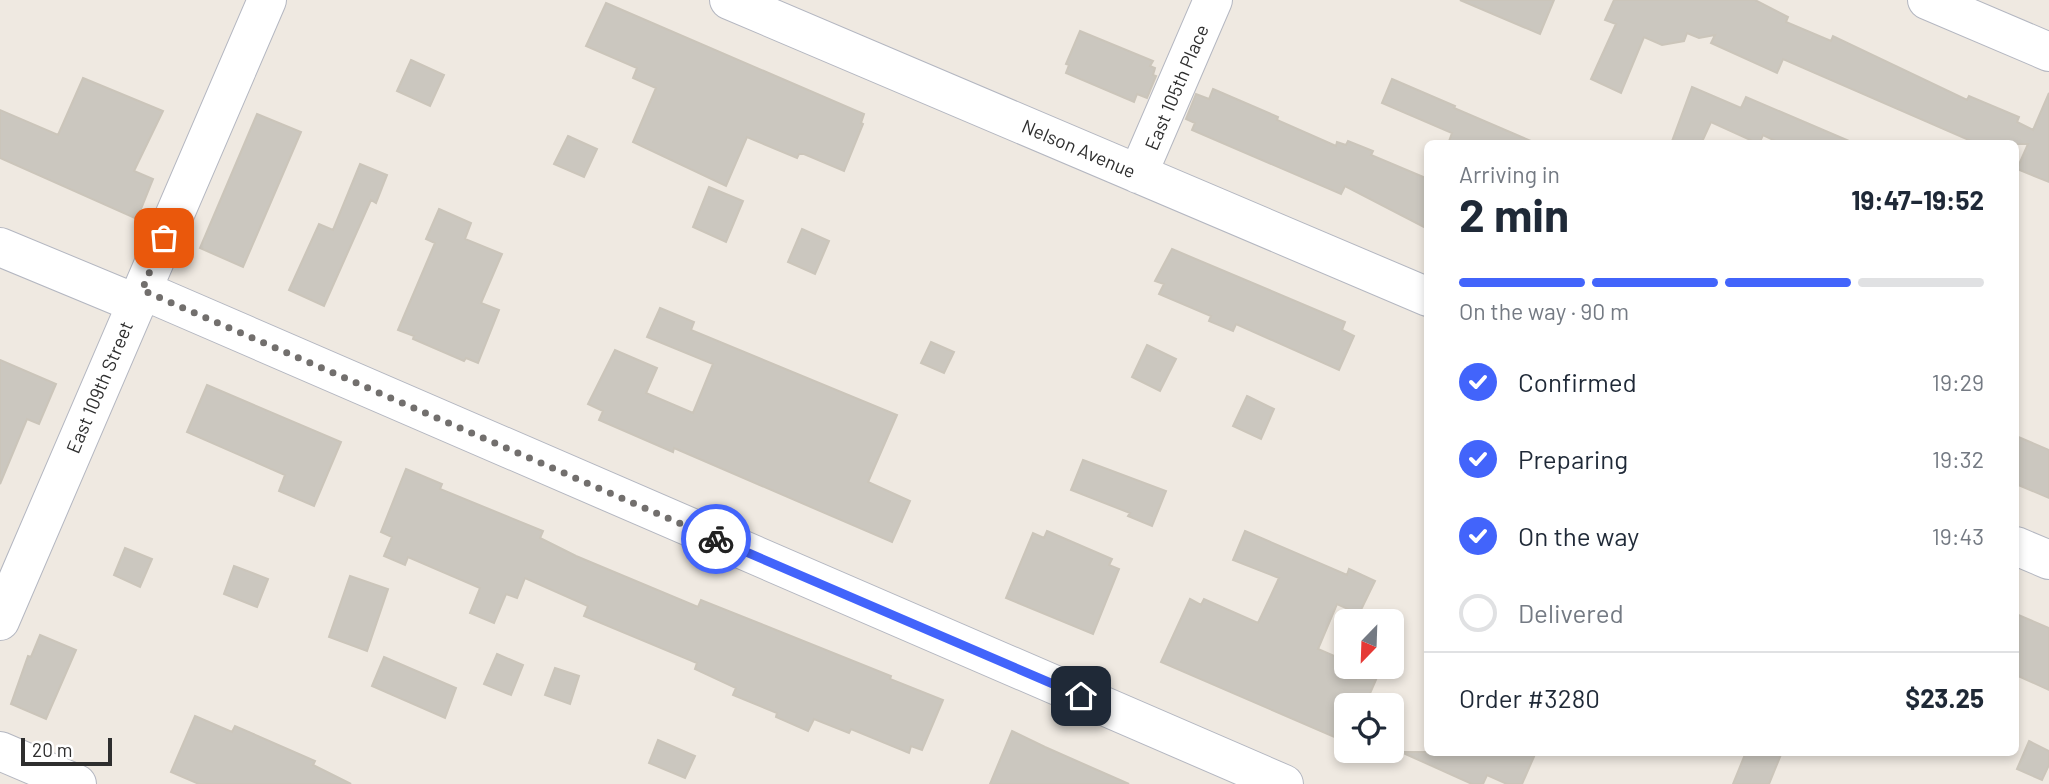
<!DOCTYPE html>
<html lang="en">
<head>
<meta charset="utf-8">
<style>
  body { margin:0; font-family:Barlow,sans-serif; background:#f2f2f3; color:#1f2937; height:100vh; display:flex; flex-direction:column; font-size:26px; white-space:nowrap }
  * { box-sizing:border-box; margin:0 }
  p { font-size:23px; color:#747a83 }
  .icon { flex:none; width:38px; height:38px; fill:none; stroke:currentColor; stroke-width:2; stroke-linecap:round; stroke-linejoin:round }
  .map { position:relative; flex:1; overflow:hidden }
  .side { position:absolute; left:1424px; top:140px; width:595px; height:616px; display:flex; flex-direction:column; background:#fff; border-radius:10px; box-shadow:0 4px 10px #0003 }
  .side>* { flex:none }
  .needle { width:46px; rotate:203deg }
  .fabs { position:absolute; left:1334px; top:609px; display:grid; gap:14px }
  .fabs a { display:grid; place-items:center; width:70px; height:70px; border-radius:10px; background:#fff; box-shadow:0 4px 10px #0003; font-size:35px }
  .scale { position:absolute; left:21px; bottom:18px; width:91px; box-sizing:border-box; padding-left:7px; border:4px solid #2e2e2e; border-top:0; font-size:19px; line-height:24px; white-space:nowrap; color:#2e2e2e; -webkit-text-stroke:5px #fff; paint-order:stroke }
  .pin { position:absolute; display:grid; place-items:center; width:60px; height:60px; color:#fff; margin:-30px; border-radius:14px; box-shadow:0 4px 10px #0006 }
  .courier { position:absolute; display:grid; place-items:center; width:70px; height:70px; margin:-35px; border:5px solid #4264fb; border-radius:50%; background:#fff; color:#222; box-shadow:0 2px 9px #0007 }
  .overview em { font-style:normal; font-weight:700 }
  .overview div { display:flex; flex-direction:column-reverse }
  .overview { display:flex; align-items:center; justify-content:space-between; height:119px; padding:0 35px }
  h1 { font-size:46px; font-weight:700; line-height:52px }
  .bar { display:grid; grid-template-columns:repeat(4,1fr); gap:10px 7px; align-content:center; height:84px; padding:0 35px }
  .bar i { height:9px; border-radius:5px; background:#e0e1e3 }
  .bar .current { background:#4264fb }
  .bar p { grid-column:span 4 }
  .line { display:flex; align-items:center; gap:18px; padding:0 35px; border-top:2px solid #e0e1e3 }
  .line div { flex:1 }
  ol { padding:0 35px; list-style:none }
  li { display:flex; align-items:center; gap:21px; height:77px }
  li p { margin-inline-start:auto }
  li .icon { padding:7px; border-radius:50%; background:#4264fb; color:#fff; stroke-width:4 }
  li:last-child { color:#747a83 }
  li i { width:38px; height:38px; border:4px solid #e0e1e3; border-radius:50% }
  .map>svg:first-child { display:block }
  .building { fill:#cbc7bf; stroke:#cbc5ba; stroke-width:2 }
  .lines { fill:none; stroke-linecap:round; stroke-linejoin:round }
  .minor-casing { stroke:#b4b7c1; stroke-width:40 }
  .minor { stroke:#fff; stroke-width:38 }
  .done { stroke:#726f6d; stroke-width:7; stroke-dasharray:0 12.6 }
  .route { stroke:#4264fb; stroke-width:9 }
  .labels { text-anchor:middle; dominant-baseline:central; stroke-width:5; stroke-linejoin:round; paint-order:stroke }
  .street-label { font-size:19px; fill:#2e2e2e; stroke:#fff }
</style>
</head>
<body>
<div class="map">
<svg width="2049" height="784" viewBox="0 0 2049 784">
  <rect width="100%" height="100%" fill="#efe9e1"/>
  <path class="building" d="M1460,0H1554L1540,34Z
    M1614,0H1755L1788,17L1786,22L1831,41L1833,36L1967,100L1969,96L2019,117L2017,122L2033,130L2049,93V182L2017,169L2028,144H1978L1783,59L1777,73L1711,43L1715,35L1699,38L1687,33L1684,41L1662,45L1644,37L1621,93L1591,79L1616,24L1605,20Z
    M606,3L864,114L861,123L863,124L844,171L804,154H799L797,158L747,137L726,186L633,142L656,88L633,78L637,68L586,46Z
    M1080,31L1153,61L1150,66L1155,68L1153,75L1156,76L1147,98L1137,94L1134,102L1066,73L1069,65L1066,64Z
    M411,60L444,75L430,106L397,91Z
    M83,78L163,111L134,171L153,179L137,219L0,158V110L58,135Z
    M1392,79L1455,106L1454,108L1538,144H1448L1452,133L1382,103Z
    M1692,87L1741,108L1746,97L1856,144H1782L1763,135L1759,144L1711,122L1701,144H1671Z
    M1213,89L1278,117L1277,120L1336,146L1337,142L1346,145L1348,141L1373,151L1371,155L1428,179V229L1345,186L1341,194L1192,130L1195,123L1186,119L1196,94L1209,99Z
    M257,114L301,132L243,267L200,248Z
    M568,136L597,149L584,177L554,164Z
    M360,164L387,175L376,203L371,200L324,306L289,290L319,224L333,230Z
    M709,187L743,201L726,242L693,227Z
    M439,209L471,223L465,239L502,254L481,303L499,310L478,363L466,358L464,361L413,339L414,336L398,330L435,243L426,239Z
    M802,229L829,241L815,274L788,262Z
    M1172,249L1345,322L1342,330L1354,336L1339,370L1236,324L1233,331L1209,321L1211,316L1159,294L1164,284L1155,281Z
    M660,308L694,322L691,330L897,415L868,482L910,501L892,542L674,448L673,452L599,420L603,411L588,404L615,350L657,368L646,393L693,413L713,364L647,337Z
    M931,342L954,352L944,373L921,363Z
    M1147,345L1176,359L1160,391L1132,377Z
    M0,360L56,384L39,424L27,419L0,484Z
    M207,385L341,442L314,506L279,491L285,475L187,432Z
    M1247,396L1274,409L1261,439L1233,426Z
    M2016,436L2049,450V498L2016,484Z
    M1083,460L1166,491L1152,526L1128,516L1130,513L1071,490Z
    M406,469L442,484L440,489L543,531L540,538L576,556L698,607L701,600L891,676L890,679L943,700L922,750L911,746L909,753L851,729L849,733L814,719L808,731L776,717L777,713L733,695L736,688L695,669L697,663L584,616L588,606L525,578L517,598L506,594L494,623L470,613L480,588L408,557L405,565L384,556L392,537L381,532Z
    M1047,531L1112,559L1109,565L1119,569L1093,634L1006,598L1033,533L1044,538Z
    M1245,531L1347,575L1349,569L1375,581L1359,614L1337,604L1318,649L1339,658L1335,667H1359L1378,675L1365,705H1346V742L1161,662L1190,599L1201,605L1204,599L1258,623L1279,578L1233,560Z
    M125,548L152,559L140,587L114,575Z
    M234,566L268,579L257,607L224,594Z
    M350,576L388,589L367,651L329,637Z
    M2016,614L2049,628V690L2016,675Z
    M40,635L76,650L46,719L11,704L28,656L31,657Z
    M497,654L523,665L511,695L484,684Z
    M384,657L456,688L445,718L372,686Z
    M555,668L579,676L570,704L545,695Z
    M195,716L232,732L235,726L315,761L313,765L351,784H199L171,772Z
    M1012,731L1045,747L1129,784H990Z
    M658,740L695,756L685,778L649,763Z
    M2029,741L2049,751V765L2042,780L2017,769Z
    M1401,752H1536L1522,784H1507L1487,775L1483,784H1472Z
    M1746,752H1782L1769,784H1733Z"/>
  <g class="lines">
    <defs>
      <path id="minor" d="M729,0L1428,297
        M1927,0L2049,52
        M1138,174L1213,0
        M0,247L135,303
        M142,290L1284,784
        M2016,546L2049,560
        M0,621L267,0
        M0,751L77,784"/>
    </defs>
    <use href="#minor" class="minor-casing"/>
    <use href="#minor" class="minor"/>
  </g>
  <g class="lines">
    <path class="done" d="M164,238L142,290L716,539"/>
    <path class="route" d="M716,539L1081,696"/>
  </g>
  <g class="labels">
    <g class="street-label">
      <text transform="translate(1176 87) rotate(-67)">East 105th Place</text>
      <text transform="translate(1079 148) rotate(23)">Nelson Avenue</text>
      <text transform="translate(99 387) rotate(-67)">East 109th Street</text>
    </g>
  </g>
</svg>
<div class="fabs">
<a><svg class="needle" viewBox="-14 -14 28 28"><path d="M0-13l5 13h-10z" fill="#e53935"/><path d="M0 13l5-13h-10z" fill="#747a83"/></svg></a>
<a><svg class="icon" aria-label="locate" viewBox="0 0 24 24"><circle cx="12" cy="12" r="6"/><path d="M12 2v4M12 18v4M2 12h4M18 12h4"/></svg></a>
</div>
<div class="scale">20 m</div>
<div class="pin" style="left:164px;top:238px;background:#ea580c"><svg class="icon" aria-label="bag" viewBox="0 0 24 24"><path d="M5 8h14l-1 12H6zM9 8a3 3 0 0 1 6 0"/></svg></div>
<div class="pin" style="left:1081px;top:696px;background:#1f2937"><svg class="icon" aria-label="home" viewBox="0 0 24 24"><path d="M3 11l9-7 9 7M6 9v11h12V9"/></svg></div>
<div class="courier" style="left:716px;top:539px"><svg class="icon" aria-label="bike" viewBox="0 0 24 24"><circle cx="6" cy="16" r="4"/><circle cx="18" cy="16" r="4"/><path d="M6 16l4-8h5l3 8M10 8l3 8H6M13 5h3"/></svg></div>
<section class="side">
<div class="overview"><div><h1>2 min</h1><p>Arriving in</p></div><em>19:47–19:52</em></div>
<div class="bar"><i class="current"></i><i class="current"></i><i class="current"></i><i></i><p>On the way · 90 m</p></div>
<ol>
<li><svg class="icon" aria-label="check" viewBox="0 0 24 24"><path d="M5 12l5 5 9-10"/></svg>Confirmed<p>19:29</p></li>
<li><svg class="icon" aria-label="check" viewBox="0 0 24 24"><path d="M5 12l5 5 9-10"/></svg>Preparing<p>19:32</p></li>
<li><svg class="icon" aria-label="check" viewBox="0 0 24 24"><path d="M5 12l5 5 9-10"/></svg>On the way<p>19:43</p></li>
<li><i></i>Delivered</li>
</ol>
<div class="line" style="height:91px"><div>Order #3280</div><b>$23.25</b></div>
</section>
</div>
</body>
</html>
